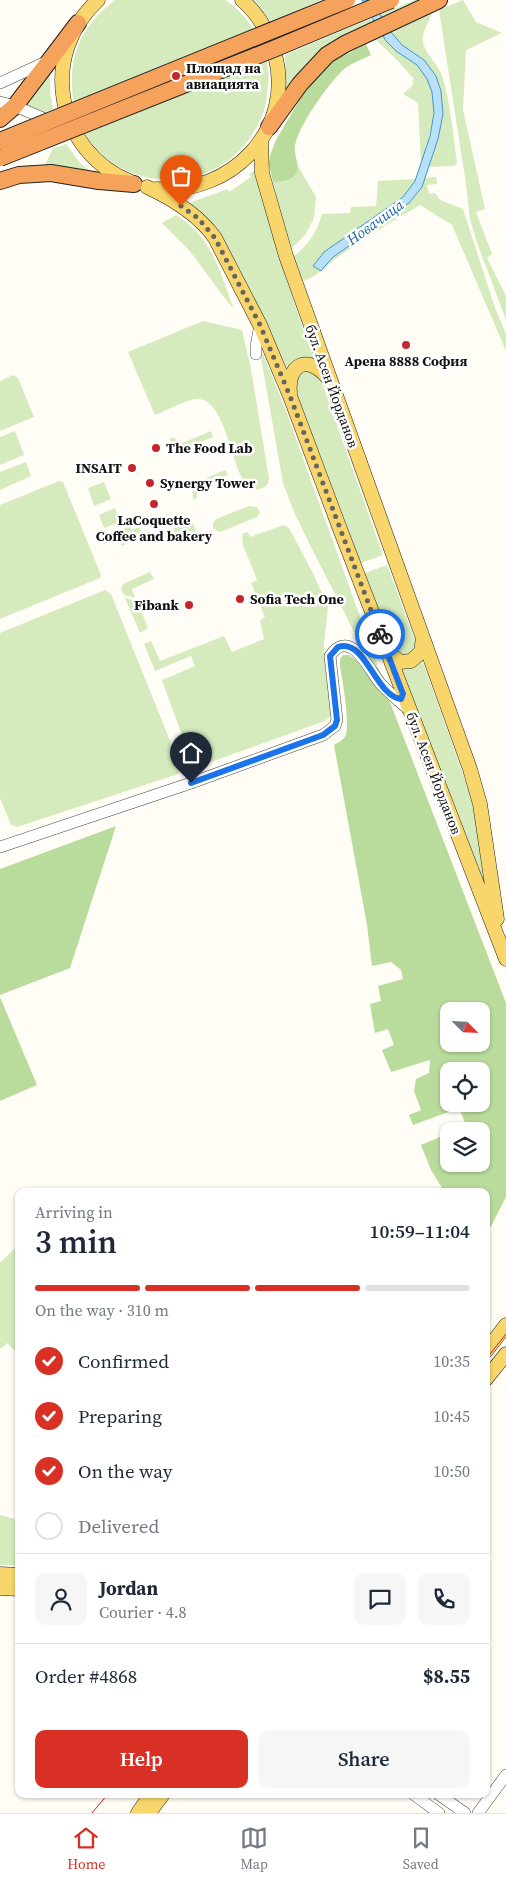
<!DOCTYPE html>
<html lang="en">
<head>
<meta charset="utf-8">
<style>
  body { margin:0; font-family:"Source Serif 4",serif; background:#f6f6f7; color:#1f2937; height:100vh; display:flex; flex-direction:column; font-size:19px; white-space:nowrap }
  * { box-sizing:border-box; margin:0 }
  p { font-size:16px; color:#747a83 }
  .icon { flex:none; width:28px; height:28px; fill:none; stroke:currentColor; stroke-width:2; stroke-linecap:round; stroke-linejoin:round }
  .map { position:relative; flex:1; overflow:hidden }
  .details { position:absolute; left:15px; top:1188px; width:475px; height:610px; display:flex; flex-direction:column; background:#fff; border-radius:10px; box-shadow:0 1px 4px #0004 }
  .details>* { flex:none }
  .needle { width:32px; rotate:114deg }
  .buttons { position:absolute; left:440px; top:1002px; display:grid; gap:10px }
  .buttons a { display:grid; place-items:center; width:50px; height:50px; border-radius:10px; background:#fff; box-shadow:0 1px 4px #0004; font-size:25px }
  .pin { position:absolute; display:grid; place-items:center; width:42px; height:42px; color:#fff; margin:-51px -21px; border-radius:50% 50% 50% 0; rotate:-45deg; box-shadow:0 0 5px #0007 }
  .pin .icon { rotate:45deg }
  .courier { position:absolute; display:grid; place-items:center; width:50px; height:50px; margin:-25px; border:4px solid #1a73e8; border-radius:50%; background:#fff; color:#222; box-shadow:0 1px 6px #0007 }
  .head em { font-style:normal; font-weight:600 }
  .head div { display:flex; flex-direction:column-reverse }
  .head { display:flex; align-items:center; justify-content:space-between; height:85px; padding:0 20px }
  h1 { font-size:32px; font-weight:600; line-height:38px }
  .bar { display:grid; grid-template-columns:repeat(4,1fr); gap:8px 5px; align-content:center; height:60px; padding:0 20px }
  .bar i { height:6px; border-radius:4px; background:#e0e1e3 }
  .bar .active { background:#d93025 }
  .bar p { grid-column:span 4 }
  .line { display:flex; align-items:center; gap:12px; padding:0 20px; border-top:1px solid #e0e1e3 }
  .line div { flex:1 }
  .round { display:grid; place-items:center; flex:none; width:52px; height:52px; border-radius:10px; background:#f6f6f7 }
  ol { padding:0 20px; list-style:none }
  li { display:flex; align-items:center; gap:15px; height:55px }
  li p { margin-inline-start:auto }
  li .icon { padding:5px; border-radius:50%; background:#d93025; color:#fff; stroke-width:4 }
  li:last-child { color:#747a83 }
  li i { width:28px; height:28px; border:2px solid #e0e1e3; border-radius:50% }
  .button { display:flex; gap:10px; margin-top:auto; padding:10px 20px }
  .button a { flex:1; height:58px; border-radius:10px; background:#d93025; color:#fff; font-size:20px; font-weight:600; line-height:58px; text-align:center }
  .button a+a { background:#f6f6f7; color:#1f2937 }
  .tabs { display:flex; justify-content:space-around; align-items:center; height:70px; border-top:1px solid #e0e1e3; background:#fff; font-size:14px; color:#747a83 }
  .tabs a { display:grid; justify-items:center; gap:2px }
  .tabs .active { color:#d93025 }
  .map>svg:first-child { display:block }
  .green { fill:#d5ebbd }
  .forest { fill:#b9dc9c; fill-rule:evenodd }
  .water { fill:#b9e0f7; stroke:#3f96cf }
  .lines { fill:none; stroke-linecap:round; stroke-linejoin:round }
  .minor-casing { stroke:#444; stroke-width:12 }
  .major-casing { stroke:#222; stroke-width:15 }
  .highway-casing { stroke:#222; stroke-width:18 }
  .minor { stroke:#fff; stroke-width:11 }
  .major { stroke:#f9d66b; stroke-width:14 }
  .highway { stroke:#f5a25d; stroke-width:16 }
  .tram { stroke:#c4262e; stroke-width:1 }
  .highway-bridge-casing { stroke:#222; stroke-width:18; stroke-linecap:butt }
  .highway-bridge { stroke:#f5a25d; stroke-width:16 }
  .done { stroke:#646461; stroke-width:5; stroke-dasharray:0 9 }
  .route { stroke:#1a73e8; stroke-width:6 }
  .poi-dot { fill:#c4262e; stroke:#fff; stroke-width:2 }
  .labels { text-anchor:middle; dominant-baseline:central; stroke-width:5; stroke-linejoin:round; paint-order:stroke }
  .poi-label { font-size:14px; font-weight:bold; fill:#111; stroke:#fff; text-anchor:start }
  .street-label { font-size:14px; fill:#111; stroke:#fff }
  .water-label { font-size:15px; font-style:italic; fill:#1768a6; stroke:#fff }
</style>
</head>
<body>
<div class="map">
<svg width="506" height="1813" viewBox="0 0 506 1813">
  <rect width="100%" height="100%" fill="#fffdf5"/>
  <path class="green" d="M115,0H225C251,15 273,57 268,87C267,96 266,106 263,113C224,218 70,193 72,80C72,45 88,21 115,0Z
    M255,0H321L271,21Z
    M415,0H428L288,90L286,89L285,55Z
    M463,0L476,22L502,33L466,50L463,110L485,209L476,212L492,254L487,258L506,296V320L476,240L470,219L466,184L439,10Z
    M432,13C429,22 421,33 423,43C426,55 438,64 442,76C451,103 453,135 457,163L454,166L429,167L438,139L443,114L424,60L402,45L390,32Z
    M383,36C391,49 403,55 415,64C446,88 431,132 421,163L418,103L403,94L414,84L412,81L414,79L397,60L375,39Z
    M50,65V92L53,109L44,113L25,104Z
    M66,144L80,163L94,174L44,166L50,155L52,149Z
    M298,166L316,197L314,218L305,235L292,248L285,229L273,182C288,180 293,181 298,166Z
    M256,170C271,235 291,297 314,359H308L288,370L261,313L187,204L227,189L229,192L251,177L249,174Z
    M436,177L437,184L427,185L429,194L435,193L440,200L463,209L495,308L506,334V351L452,225L420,205C392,221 365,238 338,257C326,265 318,276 304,281L293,257C308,245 317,233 322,214L350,213L351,207L376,206L378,181L416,179L403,197L324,252L321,271L332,258L422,187L425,178Z
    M176,215C183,220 191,225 197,232C216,252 224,284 234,309L227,301L189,250L162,223Z
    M203,321L242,330L251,369L269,479L268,484L263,488L251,491C231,476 227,394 195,399C182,402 168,410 155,415L128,352Z
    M262,352L285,408L382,678L370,663L311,547L294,512L283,483L261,358Z
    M306,369L320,377L383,555L361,563L295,388L297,376Z
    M13,375L18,378L34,417L0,431V381Z
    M15,431L24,455L0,465V437Z
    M211,431L213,437L179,451L169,439L174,437L180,444Z
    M26,462L31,476L0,490V472Z
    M225,470L228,475L197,488V498L193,500L192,484Z
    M59,481L63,482L101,575L100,578L0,619V505Z
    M104,482L111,499L94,506L88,488Z
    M249,506L257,507L260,513L257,517L220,532L213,528V523L216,519Z
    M115,508L120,522L104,528L99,515Z
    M192,521L198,535L178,543L173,529Z
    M284,525L289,528L313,573L328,607L324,643L325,668L332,711L331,716L325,721L197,767L193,766L162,680L195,666L191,656L155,671L144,644L151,641L160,661L224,636L232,652L264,639L260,620L265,617L251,583L257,580L243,545L242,534L248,532L250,537Z
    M130,526L132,530L139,527L143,537L122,546L116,532Z
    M387,565L416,643L415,650L404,657L394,649L365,573Z
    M150,572L154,579L132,589L135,598L124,595L121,589L123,584Z
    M105,590L111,594L181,768L178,774L17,827L11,825L0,798V633Z
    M125,598L137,601L148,628L140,633Z
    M422,660L472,799L486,884L485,887L400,666Z
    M19,1244V1355L7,1343L1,1349L0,1347V1263Z
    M0,1515L19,1520V1566L0,1565Z"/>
  <path class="forest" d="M366,44L371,55C361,60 348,64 341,72C326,87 298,127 295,146C293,156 302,167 295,175C289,182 280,181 273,182L269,164L270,155L276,140L307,87L331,62Z
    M343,655H349L356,660L390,702L506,1003V1197L486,1236V1191H444L431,1170L421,1145L449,1133V1164H481V1131H452L466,1125L459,1108L413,1125L409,1115L421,1110L414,1091L416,1079L429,1073L430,1060L391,1072L382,1050L394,1045L388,1029L375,1033L370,1004L381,1001L378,986L403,979L401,970L391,962L372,966L367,925L334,745C337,743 342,741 344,738C352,730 342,679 340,666V659ZM449,1011H481V1044H449ZM449,1071H481V1104H449Z
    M116,826L70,968L0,995V869Z
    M0,997L37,1085L0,1101Z"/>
  <path class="water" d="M362,0H371L391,32L402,45L424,60L436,76L441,91L443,114L438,139L422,187L409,203L332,258L321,271L313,266L324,252L403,197L415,181L430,136L434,113L432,92L427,79L417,65L396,51L386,41Z"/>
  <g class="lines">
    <defs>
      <path id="minor" d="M0,83L48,61
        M0,102L15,106L52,122
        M256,354V346L260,325
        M0,847L191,783L323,735L335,726L337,720L330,656C350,627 368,668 380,683C389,693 399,701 409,710
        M413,1794L439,1813
        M438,1794L465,1813
        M478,1813L506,1775"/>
      <path id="major" d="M98,0C38,55 56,152 131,182
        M261,140L262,173L286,256L470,769L480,804L497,919
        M147,187C173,199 198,214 215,238L260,325L290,396L340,529L506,959
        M156,189C231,195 295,130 275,55C270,34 259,15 242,0
        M290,393C287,364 308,354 327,377
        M388,652L400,662L411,661L421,652L423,638
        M486,1351L506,1325
        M486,1379L506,1354
        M0,1574L19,1575
        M0,1588L19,1589
        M138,1813L151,1794
        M149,1813L163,1794"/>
      <path id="highway" d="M0,119L15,106L78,23
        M269,127L300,84L327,55L345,44L439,0
        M0,181L19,175L51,173L99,181L134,184"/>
    </defs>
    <use href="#minor" class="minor-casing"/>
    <use href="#major" class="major-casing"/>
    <use href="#highway" class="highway-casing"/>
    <use href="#minor" class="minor"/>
    <use href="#major" class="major"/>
    <use href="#highway" class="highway"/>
    <path class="tram" d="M486,1359L506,1334
      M92,1813L108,1794"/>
    <defs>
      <path id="highway-bridge" d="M0,141L347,0
        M0,158L276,48L391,0"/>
    </defs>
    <use href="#highway-bridge" class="highway-bridge-casing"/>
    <use href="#highway-bridge" class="highway-bridge"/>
  </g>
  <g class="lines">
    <path class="done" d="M181,206L198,218L215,238L260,325L290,396L380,634"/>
    <path class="route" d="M191,783L323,735L335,726L337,720L330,656L338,647C365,637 376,697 401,699L403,694L380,634"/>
  </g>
  <g class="poi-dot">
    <circle cx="176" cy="76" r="5"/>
    <circle cx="406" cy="345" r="5"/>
    <circle cx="156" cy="448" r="5"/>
    <circle cx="132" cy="468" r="5"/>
    <circle cx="150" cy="483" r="5"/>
    <circle cx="154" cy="504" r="5"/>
    <circle cx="240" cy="599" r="5"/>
    <circle cx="189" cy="605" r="5"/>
  </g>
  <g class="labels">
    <g class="poi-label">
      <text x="186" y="68">Площад на<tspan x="186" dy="16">авиацията</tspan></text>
      <text x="406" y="361" text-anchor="middle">Арена 8888 София</text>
      <text x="166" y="448">The Food Lab</text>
      <text x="122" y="468" text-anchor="end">INSAIT</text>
      <text x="160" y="483">Synergy Tower</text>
      <text x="154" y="520" text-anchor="middle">LaCoquette<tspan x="154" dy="16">Coffee and bakery</tspan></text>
      <text x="250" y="599">Sofia Tech One</text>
      <text x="179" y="605" text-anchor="end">Fibank</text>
    </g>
    <g class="street-label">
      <text transform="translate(332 386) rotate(70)">бул. Асен Йорданов</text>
      <text transform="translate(434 773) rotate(69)">бул. Асен Йорданов</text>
    </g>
    <g class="water-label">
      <text transform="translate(375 222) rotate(-36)">Новачица</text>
    </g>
  </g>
</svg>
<div class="buttons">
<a><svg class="needle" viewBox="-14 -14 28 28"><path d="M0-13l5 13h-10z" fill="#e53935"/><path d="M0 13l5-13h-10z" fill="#747a83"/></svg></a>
<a><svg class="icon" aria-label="locate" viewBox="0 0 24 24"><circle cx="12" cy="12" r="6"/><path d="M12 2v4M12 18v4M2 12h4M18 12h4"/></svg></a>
<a><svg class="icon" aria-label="layers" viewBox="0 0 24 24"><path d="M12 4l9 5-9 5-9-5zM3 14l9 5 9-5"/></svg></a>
</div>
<div class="pin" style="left:181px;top:206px;background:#ea580c"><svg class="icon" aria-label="bag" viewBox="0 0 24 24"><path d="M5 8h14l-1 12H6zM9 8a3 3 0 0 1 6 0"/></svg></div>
<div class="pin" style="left:191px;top:783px;background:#1f2937"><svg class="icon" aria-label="home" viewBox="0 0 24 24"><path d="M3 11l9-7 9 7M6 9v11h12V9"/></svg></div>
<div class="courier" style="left:380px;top:634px"><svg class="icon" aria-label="bike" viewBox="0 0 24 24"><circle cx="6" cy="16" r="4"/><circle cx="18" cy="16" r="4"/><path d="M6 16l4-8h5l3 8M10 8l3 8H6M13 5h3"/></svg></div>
<section class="details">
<div class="head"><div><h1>3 min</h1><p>Arriving in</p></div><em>10:59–11:04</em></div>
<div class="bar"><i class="active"></i><i class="active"></i><i class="active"></i><i></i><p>On the way · 310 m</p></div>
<ol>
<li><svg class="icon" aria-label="check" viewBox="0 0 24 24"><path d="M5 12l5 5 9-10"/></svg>Confirmed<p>10:35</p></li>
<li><svg class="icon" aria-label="check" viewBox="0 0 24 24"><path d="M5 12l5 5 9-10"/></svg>Preparing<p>10:45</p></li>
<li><svg class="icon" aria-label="check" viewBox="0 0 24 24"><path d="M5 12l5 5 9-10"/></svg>On the way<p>10:50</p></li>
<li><i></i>Delivered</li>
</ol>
<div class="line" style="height:90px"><a class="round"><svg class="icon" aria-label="person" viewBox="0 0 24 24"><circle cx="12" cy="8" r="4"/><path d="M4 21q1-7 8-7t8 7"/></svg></a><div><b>Jordan</b><p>Courier · 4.8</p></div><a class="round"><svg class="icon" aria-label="chat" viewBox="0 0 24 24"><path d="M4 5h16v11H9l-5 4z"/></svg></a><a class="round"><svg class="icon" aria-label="phone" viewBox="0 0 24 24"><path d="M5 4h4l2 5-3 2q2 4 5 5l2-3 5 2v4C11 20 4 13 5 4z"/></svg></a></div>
<div class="line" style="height:65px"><div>Order #4868</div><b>$8.55</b></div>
<div class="button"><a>Help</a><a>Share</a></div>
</section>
</div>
<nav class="tabs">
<a class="active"><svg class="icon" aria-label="home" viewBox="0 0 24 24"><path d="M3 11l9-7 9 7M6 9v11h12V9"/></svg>Home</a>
<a><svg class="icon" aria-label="map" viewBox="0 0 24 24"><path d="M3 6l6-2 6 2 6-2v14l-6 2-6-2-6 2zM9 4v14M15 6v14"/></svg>Map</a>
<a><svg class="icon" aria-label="saved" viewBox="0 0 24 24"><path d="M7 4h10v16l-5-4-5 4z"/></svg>Saved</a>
</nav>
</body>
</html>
